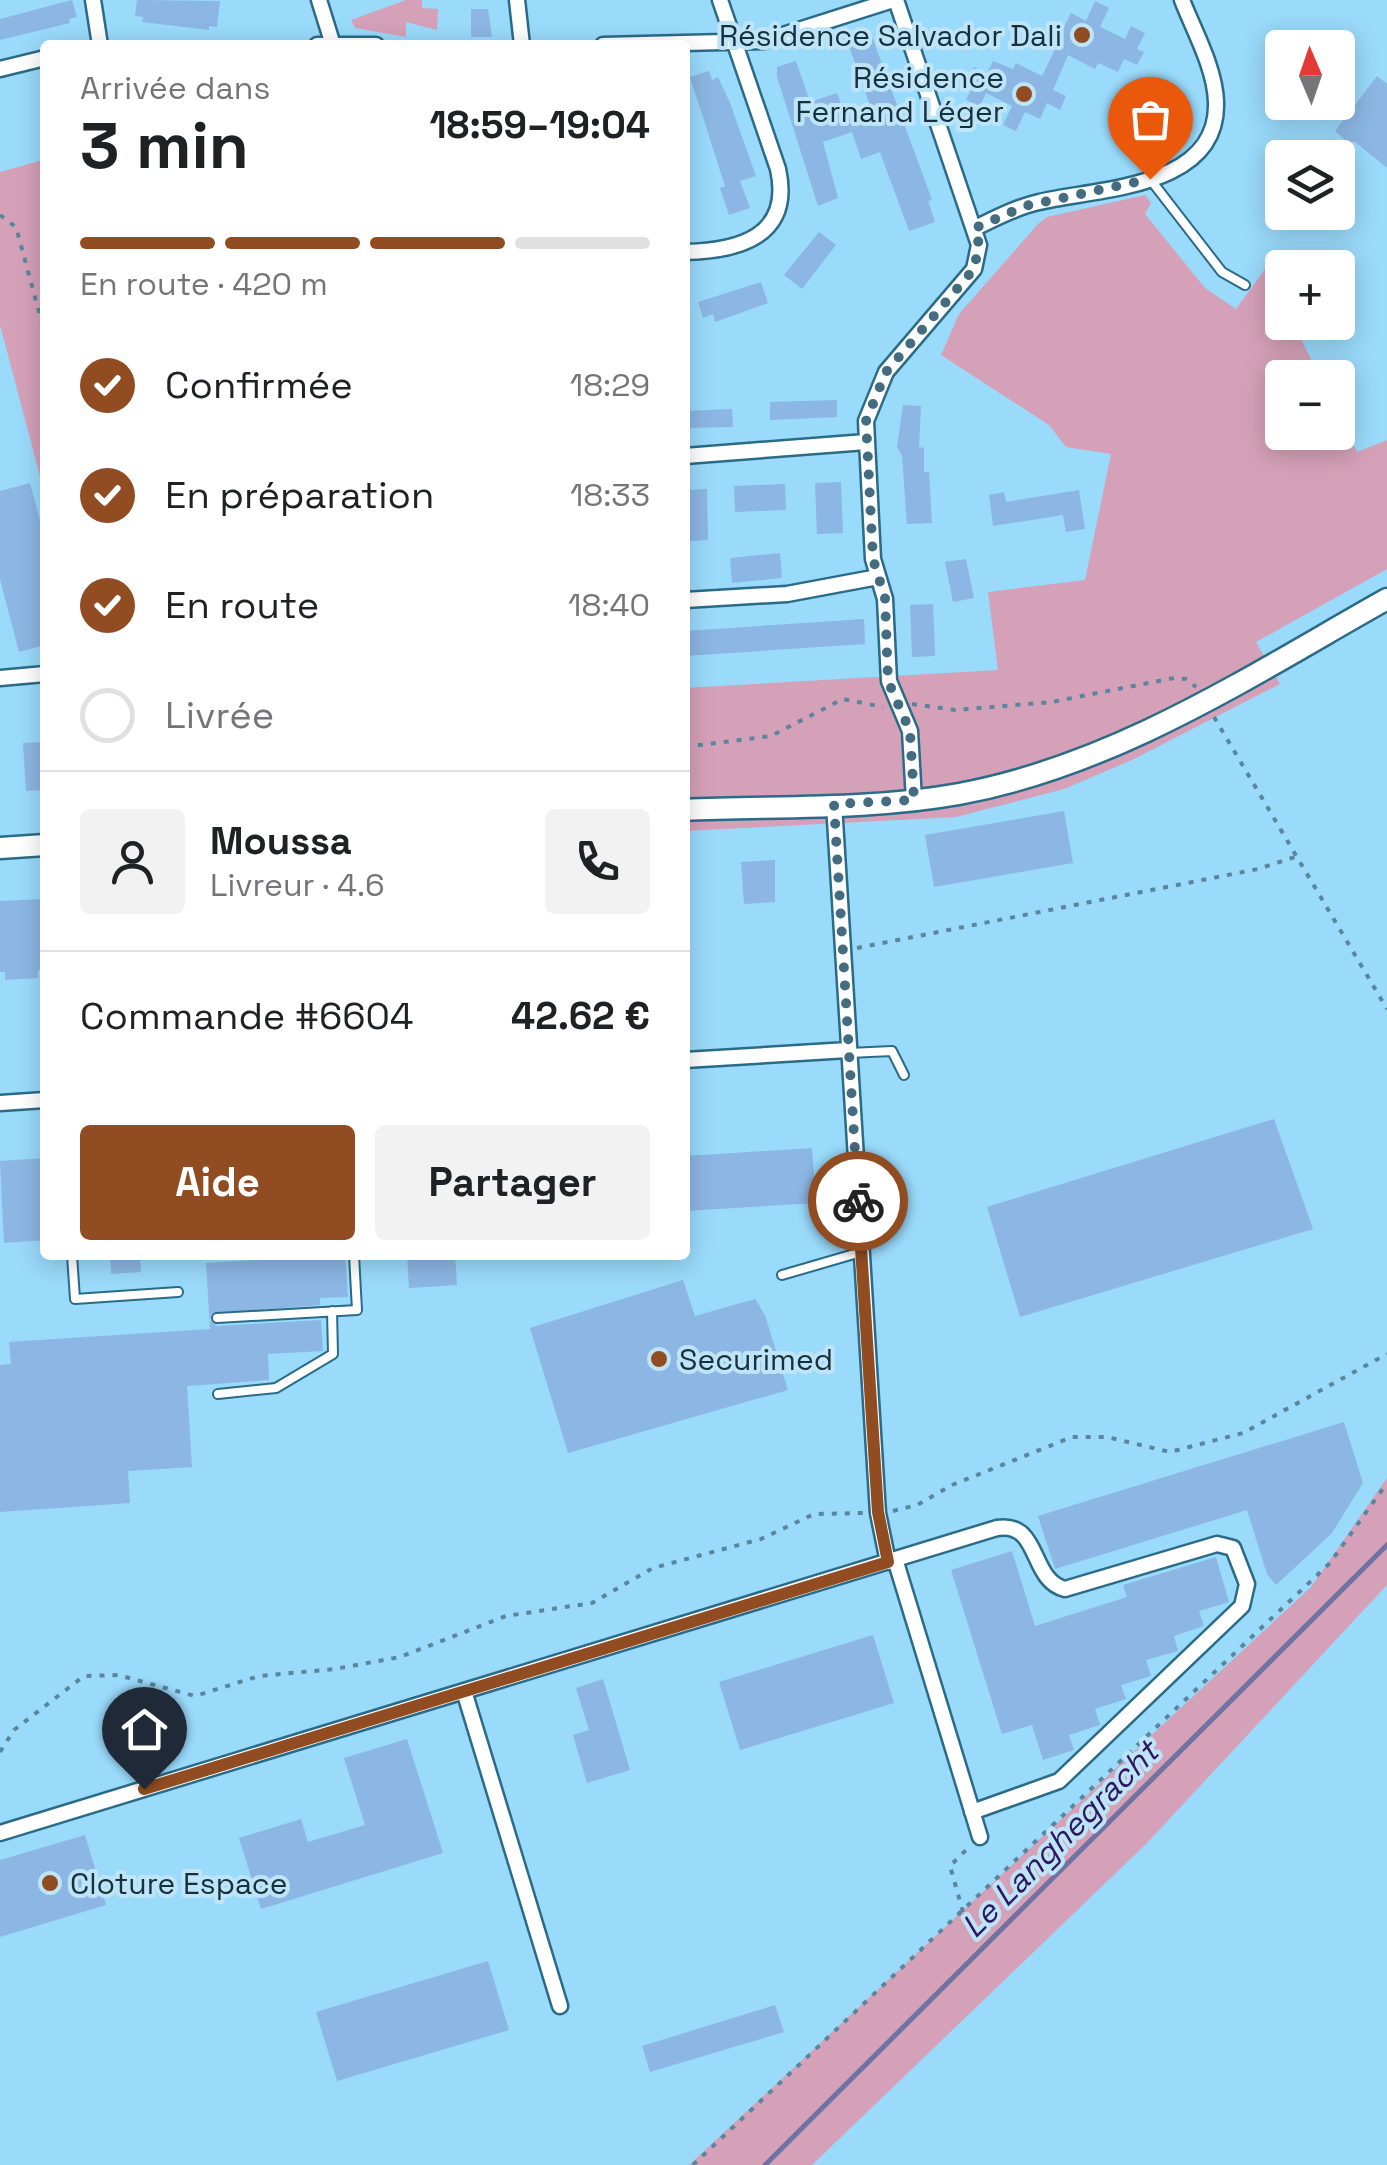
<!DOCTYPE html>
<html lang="fr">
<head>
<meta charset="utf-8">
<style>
  body { margin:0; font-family:"Space Grotesk",sans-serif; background:#f2f2f2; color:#202124; height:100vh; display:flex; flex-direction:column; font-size:38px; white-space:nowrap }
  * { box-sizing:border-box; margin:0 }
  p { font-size:32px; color:#757577 }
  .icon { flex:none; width:55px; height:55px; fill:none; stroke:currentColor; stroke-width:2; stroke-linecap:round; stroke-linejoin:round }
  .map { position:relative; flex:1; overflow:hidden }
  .panel { position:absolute; left:40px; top:40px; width:650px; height:1220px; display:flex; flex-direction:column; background:#fff; border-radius:10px; box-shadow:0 5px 25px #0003 }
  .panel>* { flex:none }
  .needle { width:65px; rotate:358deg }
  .controls { position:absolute; left:1265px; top:30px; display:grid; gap:20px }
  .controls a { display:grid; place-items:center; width:90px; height:90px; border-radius:10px; background:#fff; box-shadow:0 5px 25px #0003; font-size:50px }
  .pin { position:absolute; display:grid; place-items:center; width:85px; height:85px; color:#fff; margin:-102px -42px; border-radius:50% 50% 50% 0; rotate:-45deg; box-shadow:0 0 10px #0007 }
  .pin .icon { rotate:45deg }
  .courier { position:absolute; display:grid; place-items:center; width:100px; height:100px; margin:-50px; border:8px solid #914d21; border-radius:50%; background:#fff; color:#222; box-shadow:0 2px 12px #0007 }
  .overview em { font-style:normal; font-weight:600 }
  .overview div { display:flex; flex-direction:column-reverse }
  .overview { display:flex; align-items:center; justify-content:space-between; height:170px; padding:0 40px }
  h1 { font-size:65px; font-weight:600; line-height:75px }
  .bar { display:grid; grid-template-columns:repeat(4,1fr); gap:15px 10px; align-content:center; height:120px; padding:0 40px }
  .bar i { height:12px; border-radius:8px; background:#e0e0e0 }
  .bar .current { background:#914d21 }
  .bar p { grid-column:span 4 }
  .line { display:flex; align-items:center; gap:25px; padding:0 40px; border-top:2px solid #e0e0e0 }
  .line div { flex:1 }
  .round { display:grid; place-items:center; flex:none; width:105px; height:105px; border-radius:10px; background:#f2f2f2 }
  ol { padding:0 40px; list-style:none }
  li { display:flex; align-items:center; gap:30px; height:110px }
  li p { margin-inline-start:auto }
  li .icon { padding:10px; border-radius:50%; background:#914d21; color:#fff; stroke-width:4 }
  li:last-child { color:#757577 }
  li i { width:55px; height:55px; border:5px solid #e0e0e0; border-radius:50% }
  .action { display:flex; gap:20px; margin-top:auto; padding:20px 40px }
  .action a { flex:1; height:115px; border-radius:10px; background:#914d21; color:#fff; font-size:40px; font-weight:600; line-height:115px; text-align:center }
  .action a+a { background:#f2f2f2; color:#202124 }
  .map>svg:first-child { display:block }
  .green { fill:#d5a1b8 }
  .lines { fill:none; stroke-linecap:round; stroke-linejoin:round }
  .stream { stroke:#7072a1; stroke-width:5 }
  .building { fill:#8cb6e3 }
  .lane-casing { stroke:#2a6b88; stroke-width:12 }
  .street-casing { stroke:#2a6b88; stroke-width:19 }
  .secondary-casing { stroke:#2a6b88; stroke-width:25 }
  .path { stroke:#59869d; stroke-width:4; stroke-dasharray:5 8; stroke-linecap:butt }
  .lane { stroke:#fff; stroke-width:8 }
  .street { stroke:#fff; stroke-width:14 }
  .secondary { stroke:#fff; stroke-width:20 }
  .done { stroke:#446c80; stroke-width:10; stroke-dasharray:0 18 }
  .route { stroke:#914d21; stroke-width:12 }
  .poi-dot { fill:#914d21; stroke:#bee4f7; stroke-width:4 }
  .labels { text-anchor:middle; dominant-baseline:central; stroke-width:8; stroke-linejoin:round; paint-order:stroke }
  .poi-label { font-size:30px; fill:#16313d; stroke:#bee4f7; text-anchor:end }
  .water-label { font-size:32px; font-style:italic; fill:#2d1760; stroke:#bee4f7 }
</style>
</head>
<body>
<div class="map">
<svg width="1387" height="2165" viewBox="0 0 1387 2165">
  <rect width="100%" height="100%" fill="#9adafb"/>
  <path class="green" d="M406,0H422V8L438,9L437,30L406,22V37L355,28L351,20Z
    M43,160L45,170V495L0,325V172Z
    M1145,195L1151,203L1145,214L1205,288L1236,309L1266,268L1282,302V322L1293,323L1320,377L1282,378V432H1338V413L1357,452L1387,440V569L1256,642L1280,684L1132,760L1064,789L956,817L685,831V688L998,670L988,592L1085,580L1111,454L1066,447L1049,425L941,355L959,314L1038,224L1047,217Z
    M1387,1478V1585L1147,1843L812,2165H689L1311,1587Z"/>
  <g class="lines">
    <path class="stream" d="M765,2165L1387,1545"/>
  </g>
  <path class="building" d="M72,0L77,17L69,19L70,23L0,40V19Z
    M137,0L220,1L217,27L209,26V30L142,22L143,17L135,16Z
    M1095,1L1109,8L1100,27L1125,39L1131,26L1145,33L1137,49L1144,52L1137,65L1124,59L1118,72L1098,63L1095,69L1068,55L1053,90L1066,96L1060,110L1047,103L1040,119L1025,112L1016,131L1003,125L1012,106L986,93L980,106L966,100L974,84L967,81L974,67L987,73L993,61L1013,69L1016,63L1042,76L1058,43L1044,36L1051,23L1063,29L1071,13L1086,21Z
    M471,9H488L492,37H471Z
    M871,34L932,200L928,201L935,222L909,231L880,152L861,159L852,132L823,142L838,198L818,206L777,77V67L796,61L810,102L837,93L846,117L871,108L848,43Z
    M709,71L712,80L718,77L730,103L756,176L740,181L750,208L729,215L720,188L725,186L690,77Z
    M1377,76L1387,84V168L1354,141L1351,145L1335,131Z
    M819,232L836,245L802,289L784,275Z
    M761,282L768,303L715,322L713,314L703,318L698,302Z
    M837,400V417L770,420V402Z
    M903,405L921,406L919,447L924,448V472H929L932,523L907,524L902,456L897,447Z
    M732,409L733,427L685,428V411Z
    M841,482L843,533L817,534L815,483Z
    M30,483L45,539V645L19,652L0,579V491Z
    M785,484L786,510L735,512L734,486Z
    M707,489L708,540L690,541L685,498L689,499L688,490Z
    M1079,490L1085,529L1066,532L1063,515L993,526L989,495L1004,492L1006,502Z
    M780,553L782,578L732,583L730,558Z
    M966,559L974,598L953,602L945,562Z
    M933,604L935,656L912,657L910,605Z
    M864,619L865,644L685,656V631Z
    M45,742V790L26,791L23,743Z
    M1064,811L1073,863L934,887L925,835Z
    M775,860V902L744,904L741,862Z
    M45,899V970H38V978L5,980V972H0V901Z
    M1274,1119L1313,1229L1020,1317L987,1207Z
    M812,1148L816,1203L685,1211V1156Z
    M45,1158V1240L4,1243L0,1161Z
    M110,1255H140L141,1272L111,1274Z
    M345,1255L348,1297L320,1298V1305L211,1314L210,1321L217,1326L321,1320L323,1351L268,1354L269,1380L187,1386L192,1467L128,1471L130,1503L0,1512V1365L11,1364L9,1342L210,1329L206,1263Z
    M407,1255H455L457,1285L409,1288Z
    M683,1280L695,1316L755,1299L765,1315L788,1390L568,1453L530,1328Z
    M1344,1422L1363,1483L1332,1533L1276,1585L1267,1574L1247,1510L1055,1569L1038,1516Z
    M1012,1551L1035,1626L1127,1597L1123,1585L1216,1557L1229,1602L1199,1611L1204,1626L1174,1636L1178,1651L1146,1660L1151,1676L1121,1685L1126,1699L1095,1709L1100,1725L1069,1735L1074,1750L1043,1760L1032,1725L1002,1734L951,1570Z
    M873,1635L894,1703L740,1750L719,1682Z
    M603,1679L630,1770L587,1783L573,1735L589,1730L576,1688Z
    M407,1739L443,1853L261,1909L239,1838L301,1819L308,1842L365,1825L344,1758Z
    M85,1835L106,1905L0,1937V1860Z
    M488,1961L509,2030L337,2081L316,2012Z
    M775,2005L784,2032L650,2072L642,2046Z"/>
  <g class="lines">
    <defs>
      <path id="lane" d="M1150,179L1222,272L1245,285
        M849,1053L892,1051L904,1075
        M72,1255L75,1299L178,1292
        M782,1275L861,1252
        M217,1318L357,1310L354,1255
        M218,1394L276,1388L333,1354L332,1311"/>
      <path id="street" d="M93,0L100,45
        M319,0L333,45
        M517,0L522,45
        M896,0L979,245L974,269L886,372L866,421L873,559L885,599L889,681L910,731L914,800
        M317,45H376
        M603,45L764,41L893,0
        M0,69L45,58
        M975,228C996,218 1017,207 1039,202C1098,188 1219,189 1216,102C1215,68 1194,31 1182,0
        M685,252C738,251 793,237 778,169L720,0
        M685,456L866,442
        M685,600L787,594L878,577
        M0,678L45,674
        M834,804L878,1513L888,1562
        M685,1060L848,1050
        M0,1103L45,1100
        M895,1559L980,1837
        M464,1691L560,2006
        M0,1833L997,1528C1041,1521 1029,1580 1065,1589L1217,1544L1233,1548L1247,1584L1242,1606L1059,1781L972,1812"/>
      <path id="secondary" d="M685,810C775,806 870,810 959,794C1116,765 1250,676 1387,599
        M0,848L45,845"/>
    </defs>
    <use href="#lane" class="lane-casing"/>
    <use href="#street" class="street-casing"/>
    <use href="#secondary" class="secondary-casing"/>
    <path class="path" d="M0,215L16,227L45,334
      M912,704L955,710L1052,702L1174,678L1186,679L1196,687
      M1214,717L1387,1009
      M685,747L771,736L843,699L883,707
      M857,948L1258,869L1295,857
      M893,1511L917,1505L952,1485L1072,1437H1107L1170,1452L1243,1433L1387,1354
      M0,1752L14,1730L84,1676L118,1675L195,1696L259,1676L335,1669L400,1657L506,1616L592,1603L653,1568L761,1539L814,1514L864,1513
      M963,1912L950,1866L970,1846
      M693,2165L1330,1563L1387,1483"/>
    <use href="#lane" class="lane"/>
    <use href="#street" class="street"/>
    <use href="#secondary" class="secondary"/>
  </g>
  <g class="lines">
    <path class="done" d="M858,1201L834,804L914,800L910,731L888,681L885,598L873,559L866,421L886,372L974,269L979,245L975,228L1025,206L1150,179"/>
    <path class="route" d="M144,1789L888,1562L878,1512L858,1201"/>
  </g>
  <g class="poi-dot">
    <circle cx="1082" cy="35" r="10"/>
    <circle cx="1024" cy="94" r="10"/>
    <circle cx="659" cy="1359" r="10"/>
    <circle cx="50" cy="1883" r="10"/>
  </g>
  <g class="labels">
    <g class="poi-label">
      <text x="1062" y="35">Résidence Salvador Dali</text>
      <text x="1004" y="77">Résidence<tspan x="1004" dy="34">Fernand Léger</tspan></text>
      <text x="679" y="1359" text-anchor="start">Securimed</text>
      <text x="70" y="1883" text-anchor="start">Cloture Espace</text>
    </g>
    <g class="water-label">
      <text transform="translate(1060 1839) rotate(-45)">Le Langhegracht</text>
    </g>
  </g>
</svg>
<div class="controls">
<a><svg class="needle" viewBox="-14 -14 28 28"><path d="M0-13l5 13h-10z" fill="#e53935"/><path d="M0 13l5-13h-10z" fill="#757577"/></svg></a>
<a><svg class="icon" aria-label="layers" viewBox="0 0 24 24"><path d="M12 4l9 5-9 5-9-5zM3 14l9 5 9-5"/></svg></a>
<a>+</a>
<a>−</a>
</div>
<div class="pin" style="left:1150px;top:179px;background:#ea580c"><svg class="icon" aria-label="bag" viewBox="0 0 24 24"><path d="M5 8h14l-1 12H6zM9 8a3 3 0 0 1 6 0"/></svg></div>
<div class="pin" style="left:144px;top:1789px;background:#1f2937"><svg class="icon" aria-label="home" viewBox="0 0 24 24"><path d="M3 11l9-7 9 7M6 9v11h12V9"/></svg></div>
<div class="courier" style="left:858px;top:1201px"><svg class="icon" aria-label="bike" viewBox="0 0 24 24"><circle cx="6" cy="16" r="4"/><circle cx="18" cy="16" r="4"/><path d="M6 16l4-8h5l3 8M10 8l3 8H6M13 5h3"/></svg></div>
<section class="panel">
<div class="overview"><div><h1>3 min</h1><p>Arrivée dans</p></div><em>18:59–19:04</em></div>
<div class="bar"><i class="current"></i><i class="current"></i><i class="current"></i><i></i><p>En route · 420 m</p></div>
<ol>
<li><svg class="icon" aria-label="check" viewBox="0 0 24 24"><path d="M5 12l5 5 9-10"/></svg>Confirmée<p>18:29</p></li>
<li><svg class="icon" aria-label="check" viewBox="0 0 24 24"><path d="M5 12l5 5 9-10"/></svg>En préparation<p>18:33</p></li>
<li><svg class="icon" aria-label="check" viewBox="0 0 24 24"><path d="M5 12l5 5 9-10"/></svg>En route<p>18:40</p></li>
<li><i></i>Livrée</li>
</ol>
<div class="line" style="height:180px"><a class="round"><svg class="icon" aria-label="person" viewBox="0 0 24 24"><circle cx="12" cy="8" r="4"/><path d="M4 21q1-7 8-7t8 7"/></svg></a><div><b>Moussa</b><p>Livreur · 4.6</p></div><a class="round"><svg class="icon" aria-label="phone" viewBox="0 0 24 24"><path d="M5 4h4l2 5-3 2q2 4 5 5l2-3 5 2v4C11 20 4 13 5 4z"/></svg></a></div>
<div class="line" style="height:130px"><div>Commande #6604</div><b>42.62 €</b></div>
<div class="action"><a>Aide</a><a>Partager</a></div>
</section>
</div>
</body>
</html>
